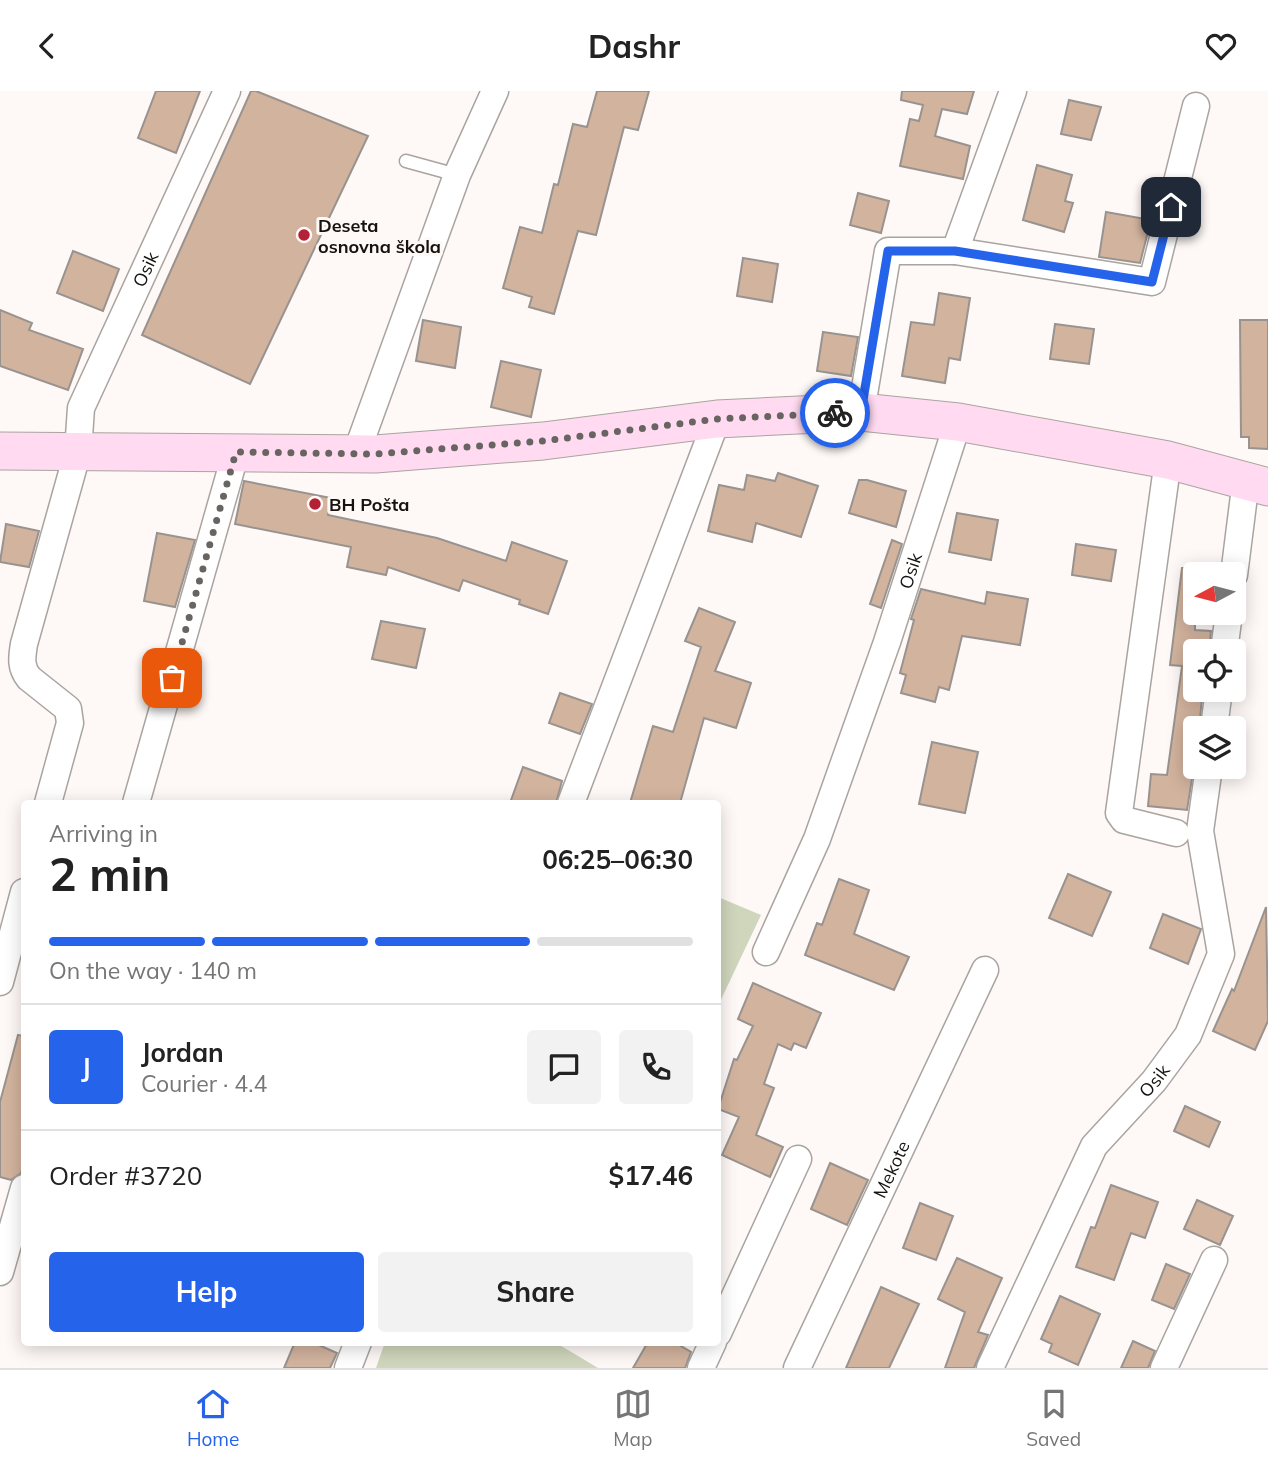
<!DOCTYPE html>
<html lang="en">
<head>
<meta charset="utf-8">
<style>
  body { margin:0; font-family:Mulish,sans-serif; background:#f2f2f2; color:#222; height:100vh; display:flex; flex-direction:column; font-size:26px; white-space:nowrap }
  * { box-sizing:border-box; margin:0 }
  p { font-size:23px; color:#767676 }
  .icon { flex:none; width:38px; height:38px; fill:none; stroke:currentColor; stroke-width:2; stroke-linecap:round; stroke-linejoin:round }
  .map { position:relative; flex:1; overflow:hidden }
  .panel { position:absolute; left:21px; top:709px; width:700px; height:546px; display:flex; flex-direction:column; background:#fff; border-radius:7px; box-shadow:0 4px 18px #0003 }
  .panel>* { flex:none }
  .needle { width:46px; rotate:263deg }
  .controls { position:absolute; left:1183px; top:471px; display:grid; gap:14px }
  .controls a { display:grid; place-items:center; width:63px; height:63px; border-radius:7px; background:#fff; box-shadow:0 4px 18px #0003; font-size:35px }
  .pin { position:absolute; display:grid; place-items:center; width:60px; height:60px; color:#fff; margin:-30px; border-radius:14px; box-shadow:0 4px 10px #0006 }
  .courier { position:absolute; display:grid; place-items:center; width:70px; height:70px; margin:-35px; border:5px solid #2563eb; border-radius:50%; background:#fff; color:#222; box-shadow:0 2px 9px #0007 }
  .summary em { font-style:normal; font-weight:700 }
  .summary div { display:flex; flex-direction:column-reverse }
  .summary { display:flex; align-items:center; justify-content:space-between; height:119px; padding:0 28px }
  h1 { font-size:46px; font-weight:700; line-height:52px }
  .bar { display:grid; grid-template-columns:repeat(4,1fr); gap:10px 7px; align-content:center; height:84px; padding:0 28px }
  .bar i { height:9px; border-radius:5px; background:#e0e0e0 }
  .bar .active { background:#2563eb }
  .bar p { grid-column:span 4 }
  .line { display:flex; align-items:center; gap:18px; padding:0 28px; border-top:2px solid #e0e0e0 }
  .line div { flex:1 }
  .round { display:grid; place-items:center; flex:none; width:74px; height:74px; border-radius:7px; background:#f2f2f2 }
  .cta { display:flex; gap:14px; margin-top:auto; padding:14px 28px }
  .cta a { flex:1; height:80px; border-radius:7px; background:#2563eb; color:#fff; font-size:28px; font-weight:700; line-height:80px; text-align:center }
  .cta a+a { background:#f2f2f2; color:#222 }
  header { display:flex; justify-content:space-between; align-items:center; height:91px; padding:0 28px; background:#fff; font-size:32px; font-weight:700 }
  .tabs { display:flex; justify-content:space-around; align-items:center; height:98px; border-top:2px solid #e0e0e0; background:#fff; font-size:19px; color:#767676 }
  .tabs a { display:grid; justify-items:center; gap:4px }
  .tabs .active { color:#2563eb }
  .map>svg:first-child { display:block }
  .green { fill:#d0d6bc }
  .building { fill:#d2b39e; stroke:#999390; stroke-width:2 }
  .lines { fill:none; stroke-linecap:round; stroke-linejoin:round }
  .service-casing { stroke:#a9a4a0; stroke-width:15 }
  .minor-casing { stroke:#a9a4a0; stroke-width:29 }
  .secondary-casing { stroke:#a9a4a0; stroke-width:39 }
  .service { stroke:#fff; stroke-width:12 }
  .minor { stroke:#fff; stroke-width:26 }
  .secondary { stroke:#ffdaf0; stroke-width:37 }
  .done { stroke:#676461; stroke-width:7; stroke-dasharray:0 12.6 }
  .route { stroke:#2563eb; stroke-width:9 }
  .poi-dot { fill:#b42136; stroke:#fef9f6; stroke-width:2.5 }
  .labels { text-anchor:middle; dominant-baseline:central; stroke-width:6; stroke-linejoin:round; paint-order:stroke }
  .poi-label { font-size:18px; font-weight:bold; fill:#151311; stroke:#fef9f6; text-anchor:start }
  .street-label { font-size:18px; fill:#151311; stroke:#fef9f6 }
</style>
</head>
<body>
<header><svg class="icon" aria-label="back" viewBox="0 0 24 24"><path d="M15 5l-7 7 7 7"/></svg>Dashr<svg class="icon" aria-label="heart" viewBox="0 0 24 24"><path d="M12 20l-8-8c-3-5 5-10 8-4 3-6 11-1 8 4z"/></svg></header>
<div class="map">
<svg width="1268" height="1277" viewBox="0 0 1268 1277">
  <rect width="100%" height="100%" fill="#fef9f6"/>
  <path class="green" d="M718,806L761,824L718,915Z
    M385,1251H559L558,1253L598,1277H376Z"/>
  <path class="building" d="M156,0H200L176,62L138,47Z
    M251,0H256L368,45L250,293L142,244Z
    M597,0H649L638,39L624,36L596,144L578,140L554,223L529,216L532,206L503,197L520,136L542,142L554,93L558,94L573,33L587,36Z
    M902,0H974L967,23L942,18L935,45L970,55L963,88L900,75L910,28L919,30L923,14L901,9Z
    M1069,9L1101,16L1091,49L1061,43Z
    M1037,74L1072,84L1065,110L1073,112L1064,141L1023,129Z
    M858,102L889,110L881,142L850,134Z
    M1106,121L1151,129L1140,172L1099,166Z
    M73,160L119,178L103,220L57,202Z
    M743,167L778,173L772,211L737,205Z
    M939,202L970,207L960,269L949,267L945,292L902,285L911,231L934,234Z
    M0,219L32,232L29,239L83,258L68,299L0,275Z
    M423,229L461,236L455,277L416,270Z
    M1240,229H1268V358L1249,357V346H1241Z
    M1055,233L1094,238L1089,273L1050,268Z
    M823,241L858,246L851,285L817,280Z
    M501,270L541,279L531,326L491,316Z
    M778,382L818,395L801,446L756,432L752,451L708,440L719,394L744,399L747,384L775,390Z
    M859,389H867L906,400L896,436L849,422Z
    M244,390L331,407L328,424L437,447L506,470L512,451L567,470L548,523L519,513L520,509L463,489L459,500L388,476L386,484L347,476L351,456L235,433Z
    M957,422L998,429L991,469L949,461Z
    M6,433L39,440L29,476L0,471Z
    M157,442L195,449L175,516L144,510Z
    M892,449L902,453L881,517L870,513Z
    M1076,453L1116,459L1111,490L1072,484Z
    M1182,477H1195V539L1211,540L1209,560H1195V606L1202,607L1199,637H1195V669L1187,719L1148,715L1151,683L1167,684L1182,575L1170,574Z
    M921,498L985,513L987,501L1028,508L1020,554L962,545L949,599L939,596L935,611L901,602L906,584L900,582L914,529L911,528Z
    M699,517L735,531L715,580L751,592L736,637L704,627L680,712H630L653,635L673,641L701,556L685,550Z
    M381,530L425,538L416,577L372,568Z
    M560,602L592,613L580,643L549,632Z
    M932,651L978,661L965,722L919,713Z
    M523,676L562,690L556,712H510Z
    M1068,783L1111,801L1092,845L1049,827Z
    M839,788L869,799L854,843L909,866L894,899L805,864L817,832L822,834Z
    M1266,816L1268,930L1255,959L1213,940L1232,898L1234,900Z
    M1163,823L1201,838L1188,873L1150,857Z
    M753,892L821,922L806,957L794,952L791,959L778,953L764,993L774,997L756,1044L783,1056L770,1086L722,1064L739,1026L718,1018L734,968L737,969L753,935L738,928Z
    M18,944L24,945V1071L21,1082L11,1089L0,1086V1011Z
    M1185,1015L1220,1031L1209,1056L1174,1040Z
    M830,1072L868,1089L847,1134L811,1118Z
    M1111,1094L1158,1111L1145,1147L1131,1142L1114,1189L1076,1176L1091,1136L1095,1137Z
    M1197,1109L1233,1125L1220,1154L1184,1138Z
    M920,1112L953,1125L936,1169L903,1157Z
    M957,1167L1002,1187L978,1241L988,1244L974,1277H945L965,1221L938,1208Z
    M1166,1173L1190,1183L1174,1218L1152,1209Z
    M881,1196L919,1213L889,1277H846Z
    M1060,1205L1100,1223L1078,1274L1049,1261L1052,1253L1041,1248Z
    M1133,1250L1155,1260L1148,1277H1121Z
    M295,1251H312L337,1262L330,1277H284Z
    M648,1251H674L691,1261L685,1277H633Z"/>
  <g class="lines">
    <defs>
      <path id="service" d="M406,70L457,84"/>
      <g id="minor">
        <path d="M955,160L1152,191L1196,15"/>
        <path d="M861,321L888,160H955L1013,0"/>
        <path d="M356,363L457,84L495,0"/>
        <path d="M1168,369L1119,722L1124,729L1176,742"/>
        <path d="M1234,484L1246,389"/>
        <path d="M1224,560L1229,522"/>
        <path d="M1214,637L1219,598"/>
        <path id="s1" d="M48,712L70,632L68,618L29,587C20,576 22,566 24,553L78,360L81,317L227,0"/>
        <path d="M136,712L236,361"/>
        <path d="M571,712L717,328"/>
        <path id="s2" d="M766,861L817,748L887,551L958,331"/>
        <path d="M0,891L24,801"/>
        <path d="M0,1181L24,1097"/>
        <path d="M718,1242L798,1068"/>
        <path d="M348,1277L358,1251"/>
        <path d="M701,1277L713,1251"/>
        <path id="s3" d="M797,1277L985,879"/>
        <path id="s4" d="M990,1277L1094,1055L1154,990L1188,944L1221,863L1200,740L1209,676"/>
        <path d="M1164,1277L1214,1169"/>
      </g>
      <path id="secondary" d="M0,360L375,363L543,350L717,328L861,321L958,331L1168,369L1268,396"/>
    </defs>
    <use href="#service" class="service-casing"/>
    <use href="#minor" class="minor-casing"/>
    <use href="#secondary" class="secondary-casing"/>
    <use href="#service" class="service"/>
    <use href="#minor" class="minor"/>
    <use href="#secondary" class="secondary"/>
  </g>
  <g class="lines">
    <path class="done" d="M172,587L236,361L375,363L543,350L717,328L835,322"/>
    <path class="route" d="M835,322L861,321L888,160H955L1152,191L1171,116"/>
  </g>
  <g class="poi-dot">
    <circle cx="304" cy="144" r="7"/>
    <circle cx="315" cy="413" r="7"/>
  </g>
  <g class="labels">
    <g class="poi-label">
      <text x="318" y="134">Deseta<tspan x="318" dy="21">osnovna škola</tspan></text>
      <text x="329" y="413">BH Pošta</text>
    </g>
    <g class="street-label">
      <text stroke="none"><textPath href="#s1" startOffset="579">Osik</textPath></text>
      <text stroke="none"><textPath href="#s2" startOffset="408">Osik</textPath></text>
      <text stroke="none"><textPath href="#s4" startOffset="334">Osik</textPath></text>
      <text stroke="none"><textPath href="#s3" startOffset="220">Mekote</textPath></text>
    </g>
  </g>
</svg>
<div class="controls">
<a><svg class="needle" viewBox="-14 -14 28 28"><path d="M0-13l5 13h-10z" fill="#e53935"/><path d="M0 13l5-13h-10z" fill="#767676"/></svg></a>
<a><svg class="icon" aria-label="locate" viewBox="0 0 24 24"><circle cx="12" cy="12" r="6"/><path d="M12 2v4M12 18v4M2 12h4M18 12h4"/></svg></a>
<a><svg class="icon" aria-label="layers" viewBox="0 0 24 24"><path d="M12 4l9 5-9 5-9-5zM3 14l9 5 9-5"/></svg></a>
</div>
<div class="pin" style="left:172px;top:587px;background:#ea580c"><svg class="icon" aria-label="bag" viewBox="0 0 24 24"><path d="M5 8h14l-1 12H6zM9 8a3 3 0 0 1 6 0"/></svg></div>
<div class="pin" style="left:1171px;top:116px;background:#1f2937"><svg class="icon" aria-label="home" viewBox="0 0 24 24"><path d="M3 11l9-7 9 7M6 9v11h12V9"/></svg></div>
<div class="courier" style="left:835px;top:322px"><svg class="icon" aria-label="bike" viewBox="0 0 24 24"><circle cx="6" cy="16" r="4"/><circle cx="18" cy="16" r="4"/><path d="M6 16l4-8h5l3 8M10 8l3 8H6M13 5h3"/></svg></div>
<section class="panel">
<div class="summary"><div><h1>2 min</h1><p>Arriving in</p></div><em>06:25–06:30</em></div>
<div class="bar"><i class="active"></i><i class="active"></i><i class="active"></i><i></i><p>On the way · 140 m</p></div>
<div class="line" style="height:126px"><b class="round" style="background:#2563eb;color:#fff">J</b><div><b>Jordan</b><p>Courier · 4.4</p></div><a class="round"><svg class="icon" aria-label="chat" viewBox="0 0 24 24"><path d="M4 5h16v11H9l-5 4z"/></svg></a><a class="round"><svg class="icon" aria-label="phone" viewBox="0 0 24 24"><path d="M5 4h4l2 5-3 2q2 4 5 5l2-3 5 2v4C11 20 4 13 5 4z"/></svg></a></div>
<div class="line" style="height:91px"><div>Order #3720</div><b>$17.46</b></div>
<div class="cta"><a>Help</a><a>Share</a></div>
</section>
</div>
<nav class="tabs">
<a class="active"><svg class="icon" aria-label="home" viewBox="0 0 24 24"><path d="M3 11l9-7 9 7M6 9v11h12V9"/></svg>Home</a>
<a><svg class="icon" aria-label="map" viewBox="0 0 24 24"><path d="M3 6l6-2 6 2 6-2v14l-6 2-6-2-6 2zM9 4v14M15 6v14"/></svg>Map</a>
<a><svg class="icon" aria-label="saved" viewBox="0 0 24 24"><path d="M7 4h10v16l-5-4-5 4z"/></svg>Saved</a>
</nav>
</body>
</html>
